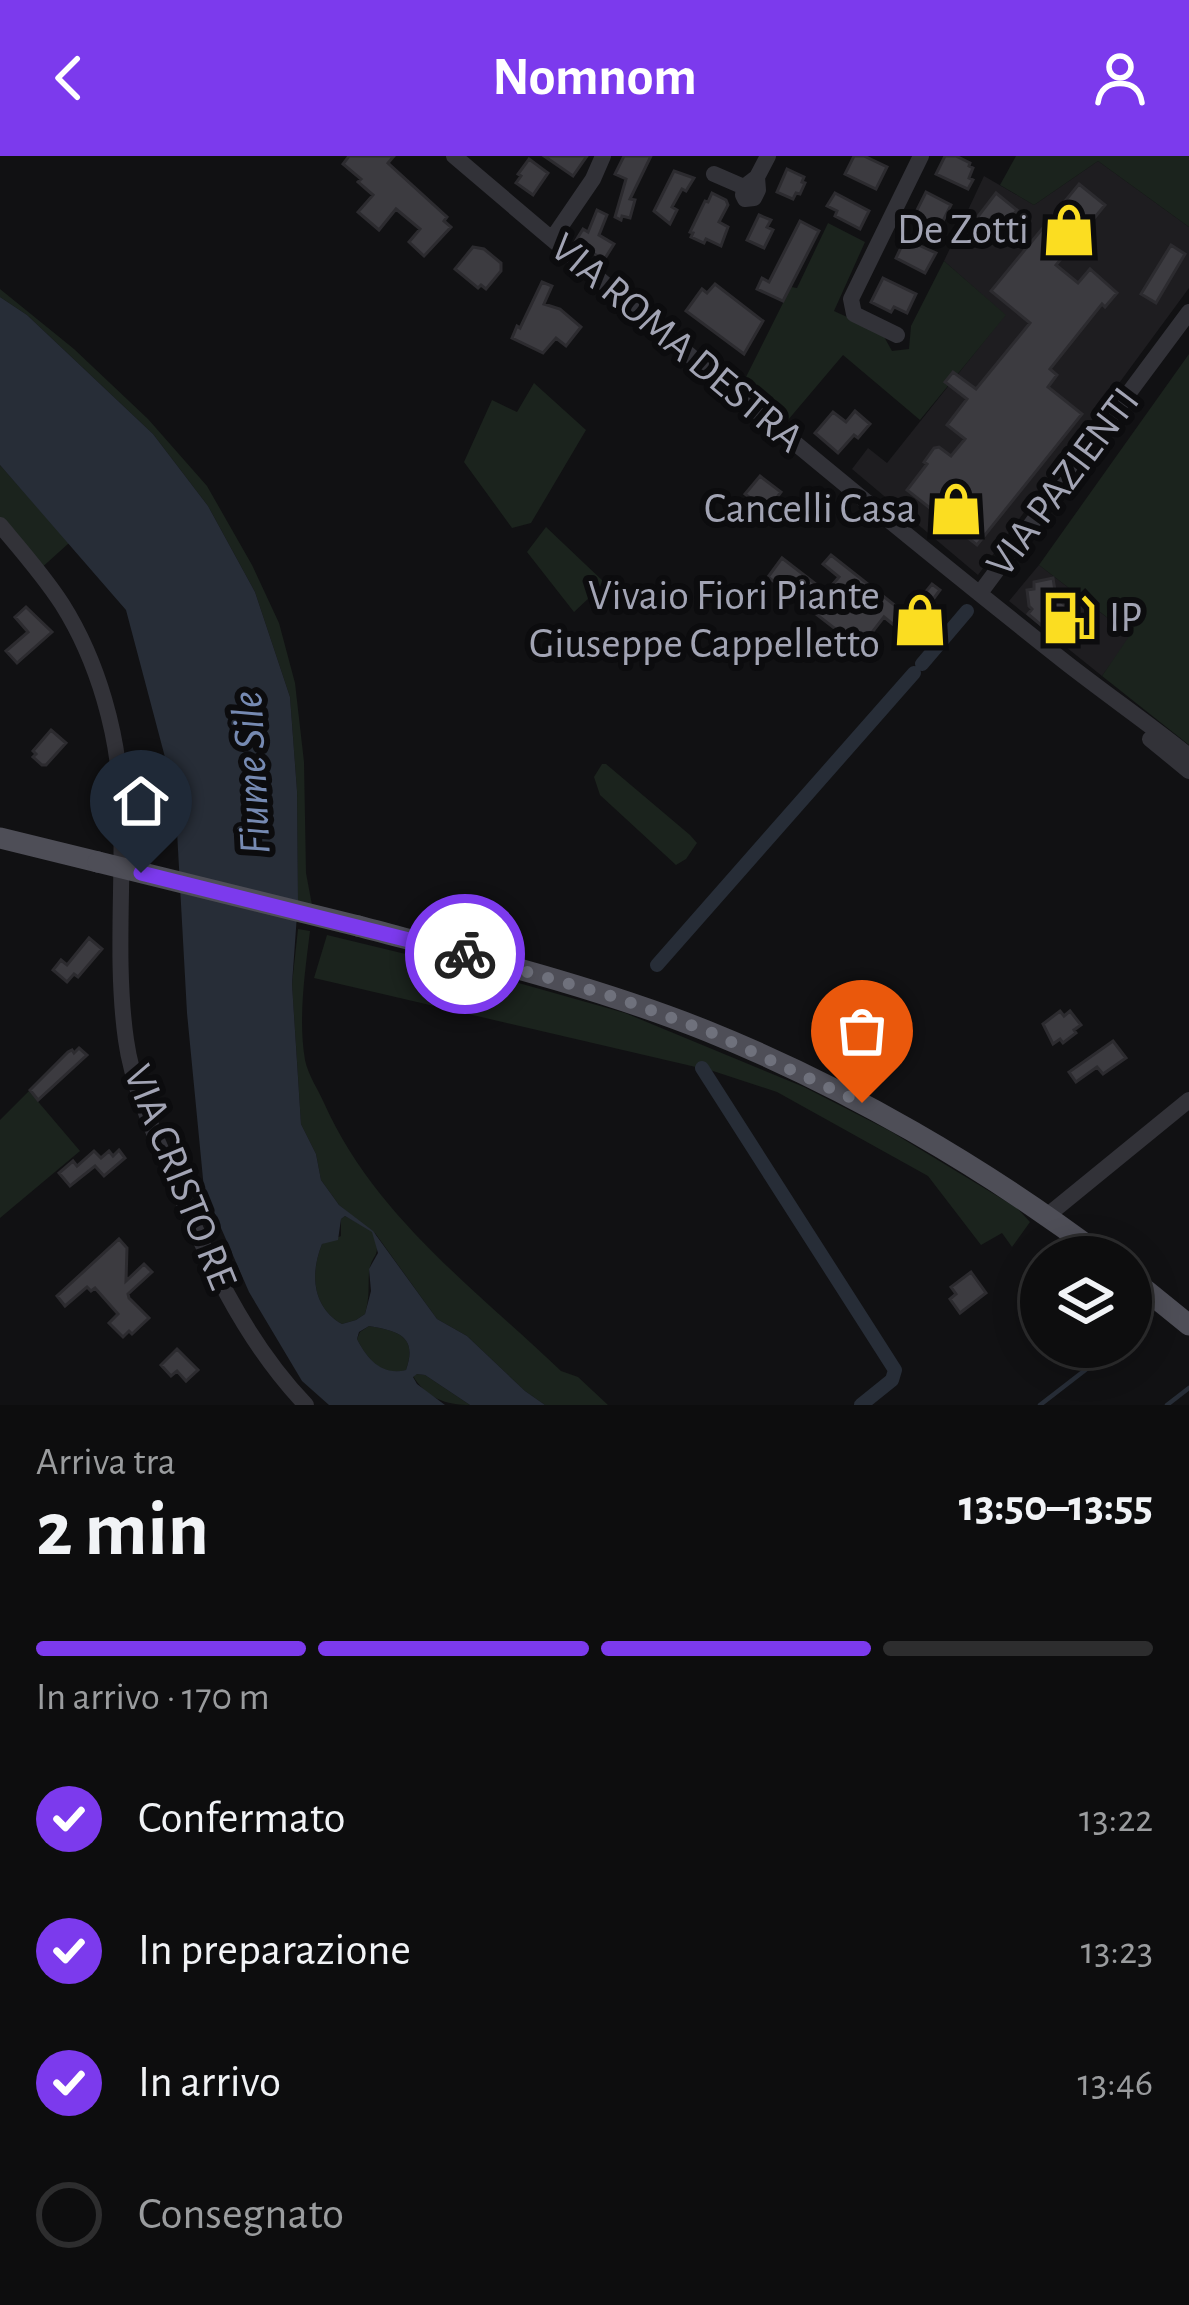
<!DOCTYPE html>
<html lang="it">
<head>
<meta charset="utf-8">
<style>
  body { margin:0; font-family:"Alegreya Sans",sans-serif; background:#161617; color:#f1f3f6; height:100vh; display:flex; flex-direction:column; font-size:45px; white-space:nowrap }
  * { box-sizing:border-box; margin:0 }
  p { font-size:39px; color:#9a9c9e }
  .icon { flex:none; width:66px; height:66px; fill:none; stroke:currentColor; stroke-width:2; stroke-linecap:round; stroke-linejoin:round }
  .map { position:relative; height:1249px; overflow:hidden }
  .details { display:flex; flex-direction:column; background:#0d0d0e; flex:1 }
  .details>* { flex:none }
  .buttons { position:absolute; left:1020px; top:1080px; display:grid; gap:24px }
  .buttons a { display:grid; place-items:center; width:132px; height:132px; border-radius:50%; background:#0d0d0e; box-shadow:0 6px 30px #0003,0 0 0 3px #2d2d2e; font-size:60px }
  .pin { position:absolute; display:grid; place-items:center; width:102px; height:102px; color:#fff; margin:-123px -51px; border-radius:50% 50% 50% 0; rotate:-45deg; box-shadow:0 0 12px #0007 }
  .pin .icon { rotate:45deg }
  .courier { position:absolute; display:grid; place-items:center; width:120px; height:120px; margin:-60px; border:9px solid #7c3aed; border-radius:50%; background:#fff; color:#222; box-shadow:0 3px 15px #0007 }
  .headline em { font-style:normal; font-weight:600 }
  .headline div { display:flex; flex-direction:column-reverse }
  .headline { display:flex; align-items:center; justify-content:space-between; height:204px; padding:0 36px }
  h1 { font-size:78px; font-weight:600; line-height:90px }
  .bar { display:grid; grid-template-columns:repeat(4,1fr); gap:18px 12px; align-content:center; height:144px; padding:0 36px }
  .bar i { height:15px; border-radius:9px; background:#2d2d2e }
  .bar .current { background:#7c3aed }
  .bar p { grid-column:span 4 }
  ol { padding:0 36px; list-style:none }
  li { display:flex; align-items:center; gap:36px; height:132px }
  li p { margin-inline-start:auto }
  li .icon { padding:12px; border-radius:50%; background:#7c3aed; color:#fff; stroke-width:4 }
  li:last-child { color:#9a9c9e }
  li i { width:66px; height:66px; border:6px solid #2d2d2e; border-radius:50% }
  header { display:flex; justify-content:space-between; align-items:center; height:156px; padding:0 36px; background:#7c3aed; color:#fff; font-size:54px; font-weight:600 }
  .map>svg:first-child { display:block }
  .built { fill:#1e1d20 }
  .green { fill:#1b231d }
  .water { fill:#272d37; fill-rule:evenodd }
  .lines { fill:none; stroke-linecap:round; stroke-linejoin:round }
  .stream { stroke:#272d37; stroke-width:4.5 }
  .canal { stroke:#272d37; stroke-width:14 }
  .building { fill:#3c3b40; stroke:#2c2b2f; stroke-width:3 }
  .minor { stroke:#323238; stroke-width:16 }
  .major { stroke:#4e4e57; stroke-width:21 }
  .major-bridge { stroke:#4e4e57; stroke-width:21 }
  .done { stroke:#6f717c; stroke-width:12; stroke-dasharray:0 21.6 }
  .route { stroke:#7c3aed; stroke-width:15 }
  .labels { text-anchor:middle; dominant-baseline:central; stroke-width:12; stroke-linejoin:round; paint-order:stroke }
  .poi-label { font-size:42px; fill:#a2a4b4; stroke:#0c0c0e; text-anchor:end }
  .street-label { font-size:42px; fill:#a2a4b4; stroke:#0c0c0e }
  .water-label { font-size:45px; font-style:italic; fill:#768ab2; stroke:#0c0c0e }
</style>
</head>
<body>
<header><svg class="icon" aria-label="back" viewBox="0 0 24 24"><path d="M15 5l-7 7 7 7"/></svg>Nomnom<svg class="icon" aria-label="person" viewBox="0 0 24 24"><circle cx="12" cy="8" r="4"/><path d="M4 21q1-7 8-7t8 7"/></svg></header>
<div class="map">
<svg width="1189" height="1249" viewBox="0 0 1189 1249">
  <rect width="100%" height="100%" fill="#111113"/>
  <path class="built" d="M1098,5L1189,71V132L978,419L852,313L868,292L887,307L1005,159L944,105L984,20L1034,49Z
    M1039,409L1131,480L1102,520L1009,445Z"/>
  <path class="green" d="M1016,0H1189V71L1098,5L1034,49L1000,29Z
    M828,67L865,86L834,155L882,177L892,195L909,193L911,170L944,105L1006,159L920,264L843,199L788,264L743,227L791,131L797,132Z
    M0,133L74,193L148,263L207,330L252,409L279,467L295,527L304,606L306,717L312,749L298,745L297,635L290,541L255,436L208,350L153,278L27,159L0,141Z
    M1189,198V589L1102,520L1130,479L1039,409Z
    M534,227L586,274L531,367L512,372L464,306L492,244L517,256Z
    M0,309L69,387L38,415L0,369Z
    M546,371L605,427L574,456L527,396Z
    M602,608H606L690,679L697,687L686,703L676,709L600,639L594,621Z
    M298,773L310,775C305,816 298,863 305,904C308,919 318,933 324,947C374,1059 475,1133 561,1215L578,1221L608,1249H545L525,1235L467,1180L437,1163L375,1077C381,1104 372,1096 369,1116C368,1132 370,1140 365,1158L356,1164L342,1168C312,1151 310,1117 322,1088L341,1080V1063L345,1060L367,1072L339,1049L321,1024L316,998L301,968L292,828Z
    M327,779L480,816L625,857L804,931L890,975L1017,1052L1030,1066L1012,1091L1002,1077L981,1089L928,1020L777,936L713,915L314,822Z
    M29,935L80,995L0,1062V964Z
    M369,1170C398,1175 418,1180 406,1214C382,1221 367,1203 357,1183L360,1176Z
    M417,1218L425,1219L470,1249C446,1249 426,1242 413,1220Z"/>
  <path class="water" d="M0,141L27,159L153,278L208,350L255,436L290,541L297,635L298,745L292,828L301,968L316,998L321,1024L339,1049L373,1075L437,1163L467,1180L525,1235L545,1249H470L425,1219L417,1218L413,1221L417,1228L445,1249H329L302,1225L249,1136L204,1033L187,857L175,639L126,454L0,309ZM345,1060L372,1076L378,1097L369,1113L371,1135L365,1158L356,1164L342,1168C312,1151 310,1117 322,1088L338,1084L341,1063ZM369,1170C398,1175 418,1180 406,1214C382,1220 367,1203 357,1183L359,1176Z"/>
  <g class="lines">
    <path class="stream" d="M1131,1179L1137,1174
      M1040,1249L1115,1191
      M1167,1249L1189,1232"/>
    <path class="canal" d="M922,508L967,455
      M657,809L914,517
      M702,912L895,1214L892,1224L861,1249"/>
  </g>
  <path class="building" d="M349,0H394L388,7L447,61L444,65L451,71L424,100L409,86L420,73L396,53L379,74L358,56L373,39L358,26L361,23L343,8Z
    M544,0H587L573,20Z
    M624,0H651L630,43L635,44L630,62L622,60L621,64L615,61L626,23L615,18Z
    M854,0H864L887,11L876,33L845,18Z
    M945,0H956L970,7L969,10L973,12L969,22L973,24L968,33L936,18Z
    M529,3L548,17L533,39L516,27L521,20L518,18Z
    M787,13L804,21L802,26L805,27L800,38L796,37L793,43L777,36Z
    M674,15L694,22L686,35L682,33L672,51L677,54L670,68L654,55Z
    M1079,28L1105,49L1056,109L1078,127L1090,113L1117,137L1105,151L1102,148L1050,213L1057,219L1048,231L1082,258L977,389L907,334L927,308L924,306L934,292L939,291L951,300L965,283L947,269L967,243L945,226L953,216L976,233L1030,167L991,135Z
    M926,36L951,49L938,75L913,62Z
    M712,37L726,44L728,49L719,66L728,71L721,90L706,83L704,87L691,81L693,77L690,76L705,45L708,46Z
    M835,37L869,55L860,73L835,60L837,55L827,50Z
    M996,37L1017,54L997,80L976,63Z
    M597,54L607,59L599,79L614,88L604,104L575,86L583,73L588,76Z
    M759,59L771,64L767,71L773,74L764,92L747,84Z
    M800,65L819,75L783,145L757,133L762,122L769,126Z
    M905,83L936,97L925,117L896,102Z
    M1171,89L1185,98L1156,147L1141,138Z
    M473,91L484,93L501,107V115L486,133L481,129L478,132L455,113Z
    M883,122L916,138L907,157L894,151L891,156L871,146Z
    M542,126L552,130L544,148L560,153L581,171L566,190L556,182L543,197L512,182L517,170L520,172Z
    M715,128L763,165L744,198L686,155L702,133L707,137Z
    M855,255L870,268L858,282L854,279L838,297L815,277L833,256L846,266Z
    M760,320L781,336L767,355L745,338Z
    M831,399L907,459L932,428L940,434L923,457L928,461L911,483L884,461L860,492L768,421L782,402L826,436L839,421L823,408Z
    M1053,422L1056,441L1070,453L1061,463L1065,467L1054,480L1028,458L1032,453L1029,450L1027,434L1034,433V426Z
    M26,451L52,476L17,507L6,495L28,476L15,461Z
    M51,574L66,587L46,609H42L33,601L36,598L33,595Z
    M89,782L102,793L78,821L74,818L67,826L53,814L61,804L67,809Z
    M1060,855L1064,860L1070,855L1081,869L1074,874L1076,877L1063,887L1060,883L1053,888L1043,868Z
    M1113,885L1126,902L1103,918L1097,911L1076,926L1069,916Z
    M79,892L87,899L38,944L30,934L68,896L72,894L74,897Z
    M119,994L125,1002L104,1020L95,1010L70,1030L59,1017L73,1005L77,1010L94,995L101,1002L109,995L113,1000Z
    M119,1083L127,1092L126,1125L144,1108L152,1116L128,1138L129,1142L149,1162L132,1178L129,1175L123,1181L109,1167L118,1158L95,1132L91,1135L87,1131L65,1150L57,1140Z
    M971,1116L986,1137L960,1157L950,1143L956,1138L951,1131Z
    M177,1193L198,1214L186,1225L177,1215L171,1220L161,1209Z"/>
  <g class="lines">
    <path class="minor" d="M454,0C655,171 858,342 1065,506C1106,538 1149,568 1189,600
      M714,18L744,31
      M757,21L758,34L754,42L745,43L743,39L744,31L757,21L768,0
      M552,83L593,23L603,0
      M897,179L854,158L851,143L921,0
      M0,369C21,394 44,420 62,448C98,505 119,579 121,647C124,724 115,807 126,884C132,928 152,973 170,1014C205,1098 242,1182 306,1249
      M980,437L1189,156
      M1150,583L1189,615
      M1048,1059L1189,944"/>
    <path class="major" d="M0,682L98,706
      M358,770C475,801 594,830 707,875C846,931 984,1011 1103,1101
      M1131,1122L1189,1169"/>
    <path class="major-bridge" d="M98,706L358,770"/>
  </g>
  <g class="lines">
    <path class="done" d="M465,798L618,842L710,876L862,947"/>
    <path class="route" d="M141,717L465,798"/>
  </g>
  <defs>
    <symbol id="shop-bare" viewBox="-9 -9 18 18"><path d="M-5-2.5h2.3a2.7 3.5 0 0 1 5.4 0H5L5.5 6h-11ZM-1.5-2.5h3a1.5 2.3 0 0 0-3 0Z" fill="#fbdd21" stroke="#0c0c0e" stroke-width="2.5" paint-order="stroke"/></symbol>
    <symbol id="fuel-bare" viewBox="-9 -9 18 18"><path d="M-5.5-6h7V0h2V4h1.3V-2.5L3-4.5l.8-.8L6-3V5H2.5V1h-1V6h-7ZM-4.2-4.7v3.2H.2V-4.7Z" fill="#fbdd21" stroke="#0c0c0e" stroke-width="2.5" paint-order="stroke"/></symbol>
  </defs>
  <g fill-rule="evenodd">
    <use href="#shop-bare" x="1031" y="36" width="76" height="76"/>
    <use href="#shop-bare" x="918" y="315" width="76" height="76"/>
    <use href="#fuel-bare" x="1031" y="424" width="76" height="76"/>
    <use href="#shop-bare" x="882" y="426" width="76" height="76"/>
  </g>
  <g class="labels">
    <g class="poi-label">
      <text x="1029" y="74">De Zotti</text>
      <text x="916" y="353">Cancelli Casa</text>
      <text x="880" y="440">Vivaio Fiori Piante<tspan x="880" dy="48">Giuseppe Cappelletto</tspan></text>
      <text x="1109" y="462" text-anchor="start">IP</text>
    </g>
    <g class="street-label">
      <text transform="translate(677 187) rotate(40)">VIA ROMA DESTRA</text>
      <text transform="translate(1063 326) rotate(-53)">VIA PAZIENTI</text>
      <text transform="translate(180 1021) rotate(68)">VIA CRISTO RE</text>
    </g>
    <g class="water-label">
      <text transform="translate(252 617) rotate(-93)">Fiume Sile</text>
    </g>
  </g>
</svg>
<div class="buttons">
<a><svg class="icon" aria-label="layers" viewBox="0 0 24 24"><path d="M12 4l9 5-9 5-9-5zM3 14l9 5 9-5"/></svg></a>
</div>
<div class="pin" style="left:862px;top:947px;background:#ea580c"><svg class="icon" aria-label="bag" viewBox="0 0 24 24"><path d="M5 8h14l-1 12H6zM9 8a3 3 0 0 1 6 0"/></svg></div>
<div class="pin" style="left:141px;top:717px;background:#1f2937"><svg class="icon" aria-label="home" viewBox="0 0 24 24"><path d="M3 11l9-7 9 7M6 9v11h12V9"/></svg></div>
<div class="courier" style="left:465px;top:798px"><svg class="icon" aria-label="bike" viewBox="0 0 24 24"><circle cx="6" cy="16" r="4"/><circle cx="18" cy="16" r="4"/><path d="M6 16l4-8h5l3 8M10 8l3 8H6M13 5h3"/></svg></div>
</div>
<section class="details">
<div class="headline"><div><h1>2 min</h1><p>Arriva tra</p></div><em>13:50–13:55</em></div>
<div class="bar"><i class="current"></i><i class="current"></i><i class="current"></i><i></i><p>In arrivo · 170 m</p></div>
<ol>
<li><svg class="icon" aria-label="check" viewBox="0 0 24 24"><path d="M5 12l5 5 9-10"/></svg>Confermato<p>13:22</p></li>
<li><svg class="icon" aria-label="check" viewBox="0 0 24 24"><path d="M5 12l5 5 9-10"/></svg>In preparazione<p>13:23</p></li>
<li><svg class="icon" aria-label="check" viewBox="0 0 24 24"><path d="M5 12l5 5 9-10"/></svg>In arrivo<p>13:46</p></li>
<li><i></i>Consegnato</li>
</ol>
</section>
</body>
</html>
